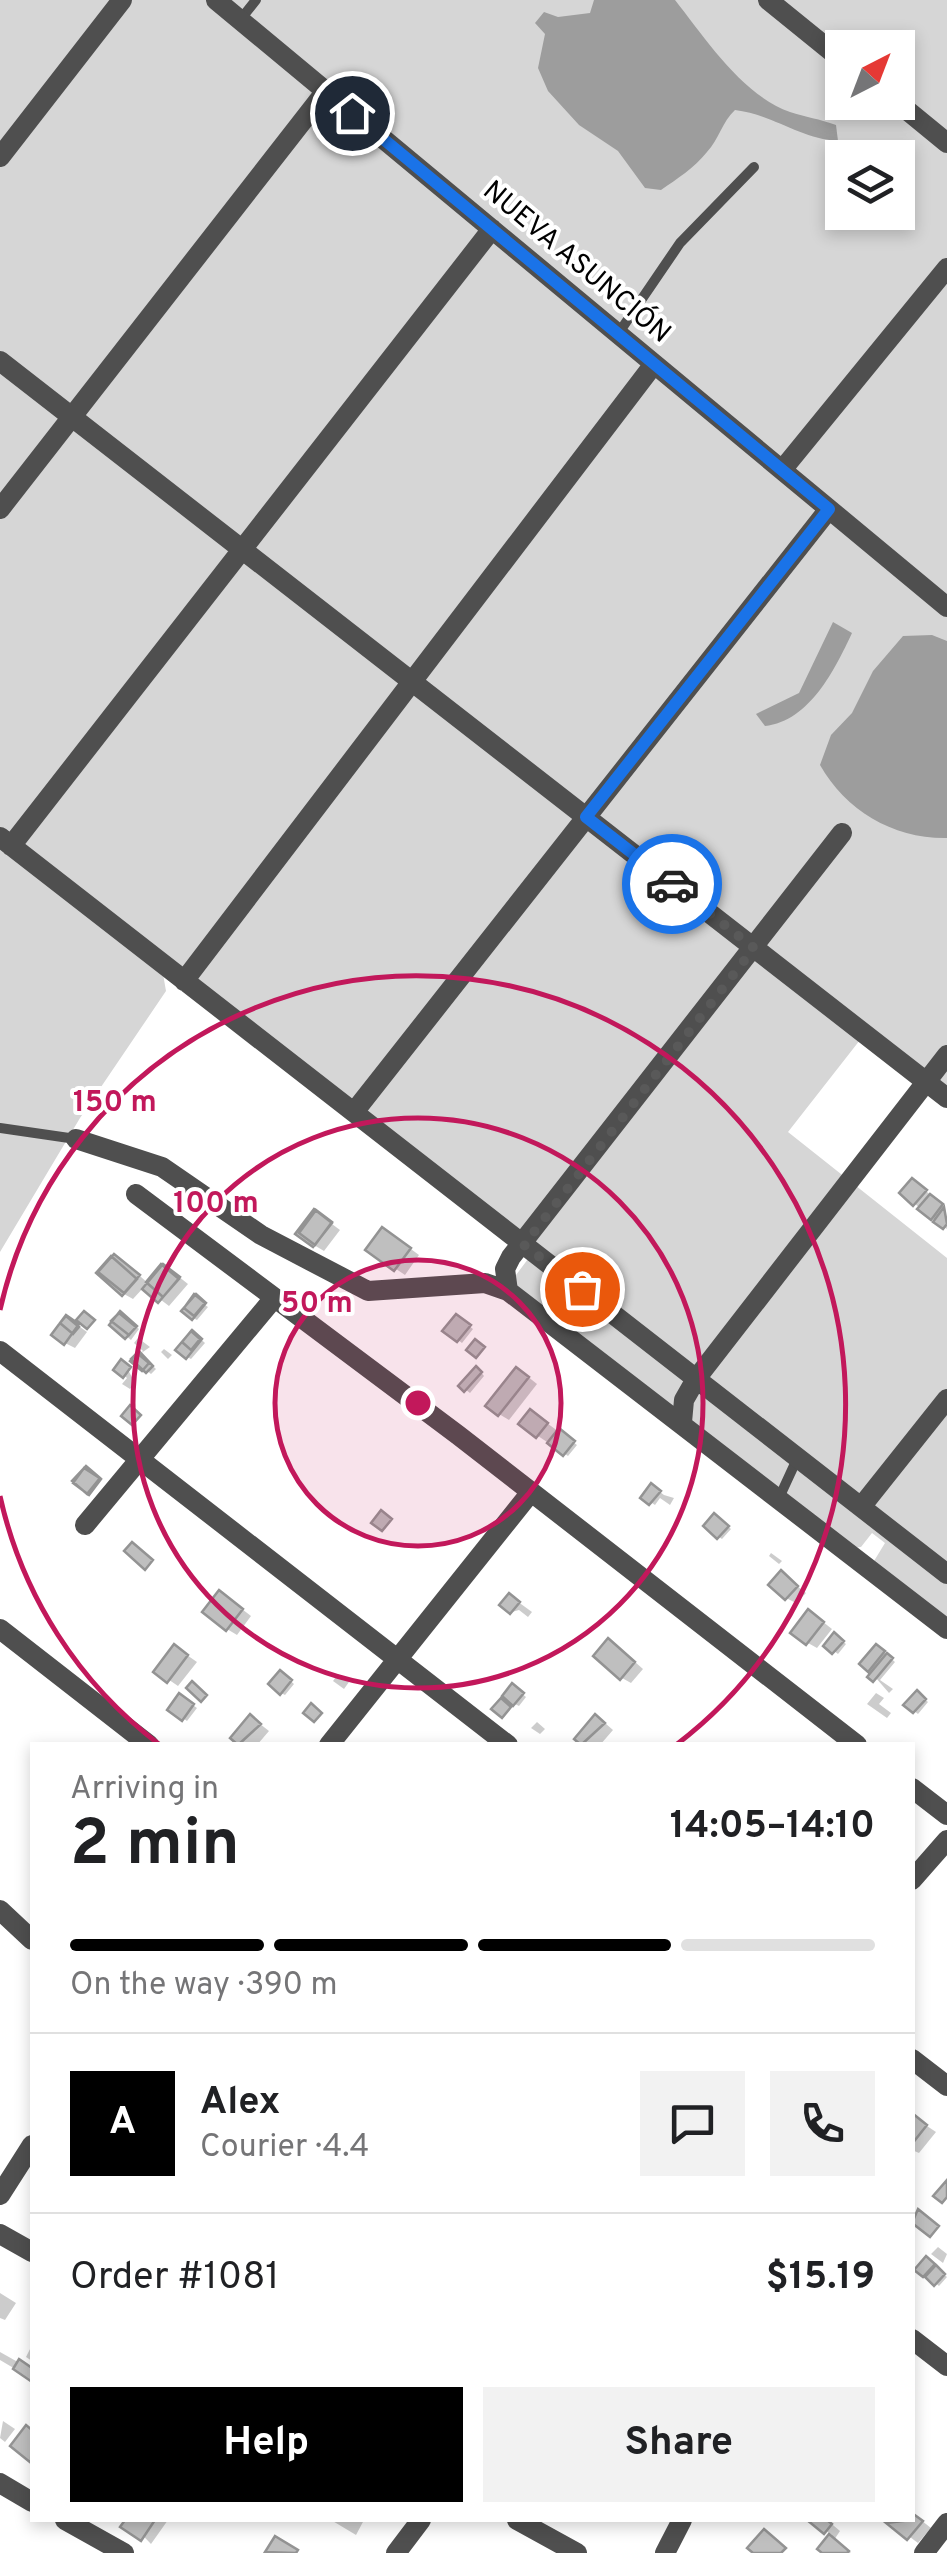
<!DOCTYPE html>
<html lang="en">
<head>
<meta charset="utf-8">
<style>
  body { margin:0; font-family:Overpass,sans-serif; background:#f2f2f2; color:#202124; height:100vh; display:flex; flex-direction:column; font-size:38px; white-space:nowrap }
  * { box-sizing:border-box; margin:0 }
  p { font-size:32px; color:#757577 }
  .icon { flex:none; width:55px; height:55px; fill:none; stroke:currentColor; stroke-width:2; stroke-linecap:round; stroke-linejoin:round }
  .map { position:relative; flex:1; overflow:hidden }
  .drawer { position:absolute; left:30px; top:1742px; width:885px; height:780px; display:flex; flex-direction:column; background:#fff; border-radius:0px; box-shadow:0 5px 15px #0003 }
  .drawer>* { flex:none }
  .needle { width:65px; rotate:42deg }
  .fabs { position:absolute; left:825px; top:30px; display:grid; gap:20px }
  .fabs a { display:grid; place-items:center; width:90px; height:90px; border-radius:0px; background:#fff; box-shadow:0 5px 15px #0003; font-size:50px }
  .pin { position:absolute; display:grid; place-items:center; width:85px; height:85px; color:#fff; margin:-42px; border:5px solid #fff; border-radius:50%; box-shadow:0 2px 10px #0007 }
  .courier { position:absolute; display:grid; place-items:center; width:100px; height:100px; margin:-50px; border:8px solid #1a73e8; border-radius:50%; background:#fff; color:#222; box-shadow:0 2px 12px #0007 }
  .headline em { font-style:normal; font-weight:700 }
  .headline div { display:flex; flex-direction:column-reverse }
  .headline { display:flex; align-items:center; justify-content:space-between; height:170px; padding:0 40px }
  h1 { font-size:65px; font-weight:700; line-height:75px }
  .bar { display:grid; grid-template-columns:repeat(4,1fr); gap:15px 10px; align-content:center; height:120px; padding:0 40px }
  .bar i { height:12px; border-radius:8px; background:#e0e0e0 }
  .bar .current { background:#000 }
  .bar p { grid-column:span 4 }
  .line { display:flex; align-items:center; gap:25px; padding:0 40px; border-top:2px solid #e0e0e0 }
  .line div { flex:1 }
  .round { display:grid; place-items:center; flex:none; width:105px; height:105px; border-radius:0px; background:#f2f2f2 }
  .cta { display:flex; gap:20px; margin-top:auto; padding:20px 40px }
  .cta a { flex:1; height:115px; border-radius:0px; background:#000; color:#fff; font-size:40px; font-weight:700; line-height:115px; text-align:center }
  .cta a+a { background:#f2f2f2; color:#202124 }
  .map>svg:first-child { display:block }
  .green { fill:#d6d6d6; fill-rule:evenodd }
  .water { fill:#9d9d9d }
  .shadow { fill:#0003 }
  .building { fill:#bfbfbf; stroke:#939393; stroke-width:2.5 }
  .lines { fill:none; stroke-linecap:round; stroke-linejoin:round }
  .lane { stroke:#4f4f4f; stroke-width:10 }
  .street { stroke:#4f4f4f; stroke-width:20 }
  .done { stroke:#595959; stroke-width:10; stroke-dasharray:0 18 }
  .route { stroke:#1a73e8; stroke-width:12 }
  .ring { fill:none; stroke:#c2185b; stroke-width:5 }
  .labels { text-anchor:middle; dominant-baseline:central; stroke-width:8; stroke-linejoin:round; paint-order:stroke }
  .street-label { font-size:28px; fill:#000; stroke:#fff }
  .centre { fill:#c2185b; stroke:#fff; stroke-width:5 }
  .ring-label { font-size:30px; text-anchor:middle; font-weight:bold; fill:#c2185b; stroke:#fff; stroke-width:8; stroke-linejoin:round; paint-order:stroke }
</style>
</head>
<body>
<div class="map">
<svg width="947" height="2553" viewBox="0 0 947 2553">
  <rect width="100%" height="100%" fill="#fff"/>
  <path class="green" d="M0,0H947V1096L867,1031L788,1132L947,1258V1621L874,1561L885,1543L872,1533L861,1547L853,1548L510,1283L528,1259L0,839ZM842,48H898V102H842ZM842,158H898V212H842Z
    M0,843L163,974L166,991L80,1118L0,1252Z"/>
  <path class="water" d="M594,0H675C705,38 742,95 790,112C805,117 820,119 836,125L838,141C801,139 771,114 735,110C722,122 719,139 707,152C694,168 677,179 661,190L645,188L618,151L579,125L548,91L538,68L545,34L535,23L544,12L558,17L590,13Z
    M833,622L852,633C835,669 810,721 765,726L756,714L799,693Z
    M932,635L947,641V838C894,839 846,811 820,765L831,735L852,713L873,671L903,636Z"/>
  <path class="shadow" d="M917,1183L945,1208L947,1229L915,1204Z
    M324,1218L340,1230L324,1251L314,1245Z
    M392,1235L419,1255L405,1275L368,1250Z
    M124,1262L149,1284L173,1272L188,1284L169,1306L144,1287L133,1299L124,1294Z
    M195,1298L208,1307L197,1320L193,1318Z
    M125,1317L139,1329L131,1340L112,1325Z
    M457,1317L473,1329L462,1343L446,1331Z
    M76,1324L87,1332L75,1348L65,1343Z
    M196,1335L205,1343L191,1359L187,1357Z
    M138,1338L150,1347L140,1354L156,1369L151,1374L134,1360L143,1351L134,1343Z
    M164,1349L172,1355L168,1359L161,1352Z
    M125,1364L135,1383L130,1389L122,1384L127,1378L116,1369Z
    M480,1371L484,1376L470,1393L461,1386Z
    M527,1376L537,1384L509,1420L499,1414Z
    M540,1418L577,1445L568,1456L538,1436Z
    M652,1486L664,1495L674,1498L670,1505L660,1498L655,1505L643,1497Z
    M719,1519L731,1529L722,1539L719,1537Z
    M771,1553L782,1561L779,1564L769,1556Z
    M782,1574L806,1593L796,1603L786,1598Z
    M510,1596L532,1612L528,1617L519,1610L512,1612Z
    M229,1599L251,1616L237,1635L227,1629Z
    M818,1618L832,1629L817,1648L808,1643Z
    M838,1638L846,1644L838,1654L826,1645Z
    M618,1647L643,1669L631,1683L622,1678Z
    M880,1649L895,1662L880,1680L893,1689L889,1693L869,1670Z
    M184,1653L197,1662L178,1686L156,1671Z
    M338,1674L349,1682L344,1689L333,1681Z
    M284,1675L294,1684L285,1695L281,1693Z
    M516,1689L526,1697L519,1706L515,1704Z
    M876,1693L884,1698L879,1704L891,1713L887,1718L867,1704Z
    M180,1696L197,1708L187,1721L170,1709Z
    M921,1696L928,1702L918,1714L914,1711Z
    M251,1717L269,1731L257,1745H242L233,1737Z
    M537,1722L545,1729L540,1734L531,1728Z
    M605,1723L613,1730L600,1745H585L578,1739Z
    M912,2116L936,2132L919,2153L912,2150Z
    M938,2247L947,2254L943,2263L931,2254Z
    M930,2262L947,2277L939,2286L918,2269Z
    M0,2293L16,2303L5,2320L0,2318Z
    M32,2345V2361L26,2357Z
    M0,2352L32,2370V2379L0,2360Z
    M3,2421L15,2429L5,2442L0,2438Z
    M912,2513L931,2528L918,2543L890,2522L912,2520Z
    M128,2520H168L151,2544Z
    M331,2520H364L356,2535Z
    M811,2520H827L840,2531L834,2540L851,2553H826L821,2548L832,2535Z"/>
  <path class="building" d="M912,1178L927,1190L913,1206L899,1193Z
    M930,1194L943,1204L931,1220L917,1209Z
    M944,1207L947,1224L943,1229L933,1222Z
    M314,1209L332,1223L313,1247L295,1234Z
    M316,1210L332,1222L315,1245L299,1233Z
    M382,1227L411,1248L394,1271L365,1250Z
    M114,1254L140,1275L124,1293L98,1272Z
    M111,1256L137,1279L122,1296L96,1273Z
    M161,1264L179,1279L163,1297L146,1282Z
    M163,1264L180,1277L158,1303L142,1289Z
    M194,1294L205,1303L194,1316L184,1308Z
    M196,1294L206,1303L192,1320L181,1311Z
    M84,1311L95,1320L87,1329L76,1320Z
    M120,1311L137,1326L125,1339L109,1325Z
    M119,1313L136,1327L129,1335L111,1321Z
    M456,1314L471,1325L457,1342L442,1331Z
    M66,1315L79,1324L64,1345L51,1335Z
    M66,1316L79,1327L73,1334L60,1323Z
    M192,1330L202,1339L186,1359L175,1350Z
    M191,1331L200,1339L191,1350L182,1342Z
    M475,1339L485,1347L476,1358L466,1350Z
    M139,1351L153,1366L146,1373L131,1359Z
    M137,1353L149,1363L142,1371L130,1361Z
    M121,1359L131,1367L123,1378L113,1370Z
    M476,1366L482,1372L464,1392L458,1386Z
    M516,1367L529,1377L498,1416L485,1406Z
    M130,1405L141,1415L132,1425L121,1416Z
    M530,1409L548,1423L536,1438L518,1424Z
    M559,1428L575,1441L563,1456L547,1443Z
    M86,1466L100,1478L87,1494L72,1481Z
    M84,1468L101,1479L89,1495L73,1483Z
    M651,1483L661,1491L649,1505L640,1498Z
    M381,1510L392,1519L382,1531L371,1523Z
    M714,1513L729,1526L717,1539L703,1526Z
    M132,1542L153,1560L145,1570L124,1551Z
    M781,1570L798,1586L785,1600L768,1585Z
    M219,1590L243,1609L226,1631L202,1612Z
    M509,1593L520,1602L510,1614L499,1605Z
    M808,1609L824,1622L806,1645L790,1633Z
    M834,1632L844,1641L832,1654L823,1646Z
    M608,1638L635,1662L620,1680L593,1656Z
    M174,1644L188,1655L167,1683L153,1672Z
    M876,1644L885,1651L868,1672L859,1664Z
    M887,1653L893,1658L873,1682L867,1677Z
    M280,1670L292,1680L280,1695L268,1684Z
    M192,1681L207,1695L201,1702L186,1688Z
    M512,1683L524,1693L513,1706L502,1696Z
    M917,1690L926,1699L913,1713L903,1705Z
    M179,1693L194,1704L182,1721L167,1710Z
    M501,1698L511,1707L502,1718L491,1709Z
    M311,1703L322,1713L314,1722L303,1713Z
    M250,1714L261,1724L238,1745L230,1738Z
    M595,1714L605,1723L581,1745L574,1739Z
    M912,2113L927,2125L912,2144Z
    M947,2180V2197L942,2203L933,2196Z
    M918,2209L939,2226L930,2237L912,2223Z
    M926,2256L935,2264L923,2277L914,2270Z
    M936,2265L945,2274L934,2286L925,2277Z
    M19,2359L32,2368V2382L13,2369Z
    M26,2425L32,2430L31,2463L10,2446Z
    M912,2513L923,2521L907,2540L886,2523L912,2520Z
    M125,2520H155L141,2541L120,2527Z
    M807,2520H827L832,2524L824,2534Z
    M764,2529L786,2548L781,2553H753L747,2548Z
    M829,2534L849,2551L847,2553H822L817,2549Z
    M275,2536L298,2550L296,2553L265,2552Z"/>
  <g class="lines">
    <path class="lane" d="M240,20L256,0
      M618,334L680,243L754,167
      M0,1128L76,1139
      M779,1498L797,1459"/>
    <path class="street" d="M216,0L947,607
      M768,0L842,60
      M897,102L947,143
      M0,157L122,0
      M0,361L947,1098
      M782,470L947,268
      M0,509L326,91
      M0,837L947,1574
      M11,846L492,229
      M184,981L654,364
      M354,1112L829,509
      M76,1139L162,1167L261,1235L368,1291L485,1283L508,1291L947,1629
      M136,1194L458,1435L857,1745
      M508,1291L505,1269L511,1257L842,833
      M0,1351L508,1745
      M682,1422L684,1400L696,1379L947,1055
      M861,1507L947,1399
      M85,1525L274,1298
      M0,1629L149,1745
      M329,1745L531,1492
      M912,1788L947,1815
      M912,1880L947,1840
      M0,1910L32,1940
      M912,2059L947,2086
      M0,2195L32,2145
      M0,2234L32,2252
      M912,2339L947,2366
      M0,2483L32,2502
      M65,2520L124,2553
      M517,2520L577,2553
      M396,2553L421,2520
      M665,2553L682,2520
      M924,2553L947,2523"/>
  </g>
  <g class="lines">
    <path class="done" d="M582,1289L524,1245L754,948L672,884"/>
    <path class="route" d="M352,113L829,509L586,817L672,884"/>
  </g>
  <circle cx="418" cy="1403" r="143" fill="#c2185b" fill-opacity=".12"/>
  <g class="ring">
    <circle cx="418" cy="1403" r="143"/>
    <circle cx="418" cy="1403" r="285"/>
    <path d="M160 1745A428 428 0 0 1 0 1496M0 1310A428 428 0 1 1 676 1745"/>
  </g>
  <g class="labels">
    <g class="street-label">
      <text transform="translate(576 263) rotate(40)">NUEVA ASUNCIÓN</text>
    </g>
  </g>
  <circle cx="418" cy="1403" r="15" class="centre"/>
  <g class="ring-label">
    <text x="115" y="1111">150 m</text>
    <text x="216" y="1212">100 m</text>
    <text x="317" y="1312">50 m</text>
  </g>
</svg>
<div class="fabs">
<a><svg class="needle" viewBox="-14 -14 28 28"><path d="M0-13l5 13h-10z" fill="#e53935"/><path d="M0 13l5-13h-10z" fill="#757577"/></svg></a>
<a><svg class="icon" aria-label="layers" viewBox="0 0 24 24"><path d="M12 4l9 5-9 5-9-5zM3 14l9 5 9-5"/></svg></a>
</div>
<div class="pin" style="left:582px;top:1289px;background:#ea580c"><svg class="icon" aria-label="bag" viewBox="0 0 24 24"><path d="M5 8h14l-1 12H6zM9 8a3 3 0 0 1 6 0"/></svg></div>
<div class="pin" style="left:352px;top:113px;background:#1f2937"><svg class="icon" aria-label="home" viewBox="0 0 24 24"><path d="M3 11l9-7 9 7M6 9v11h12V9"/></svg></div>
<div class="courier" style="left:672px;top:884px"><svg class="icon" aria-label="car" viewBox="0 0 24 24"><path d="M5 17H2v-5l4-1 3-4h7l3 4 3 1v5h-3M9 17h6M6 11h13"/><circle cx="7" cy="17" r="2"/><circle cx="17" cy="17" r="2"/></svg></div>
<section class="drawer">
<div class="headline"><div><h1>2 min</h1><p>Arriving in</p></div><em>14:05–14:10</em></div>
<div class="bar"><i class="current"></i><i class="current"></i><i class="current"></i><i></i><p>On the way · 390 m</p></div>
<div class="line" style="height:180px"><b class="round" style="background:#000;color:#fff">A</b><div><b>Alex</b><p>Courier · 4.4</p></div><a class="round"><svg class="icon" aria-label="chat" viewBox="0 0 24 24"><path d="M4 5h16v11H9l-5 4z"/></svg></a><a class="round"><svg class="icon" aria-label="phone" viewBox="0 0 24 24"><path d="M5 4h4l2 5-3 2q2 4 5 5l2-3 5 2v4C11 20 4 13 5 4z"/></svg></a></div>
<div class="line" style="height:130px"><div>Order #1081</div><b>$15.19</b></div>
<div class="cta"><a>Help</a><a>Share</a></div>
</section>
</div>
</body>
</html>
